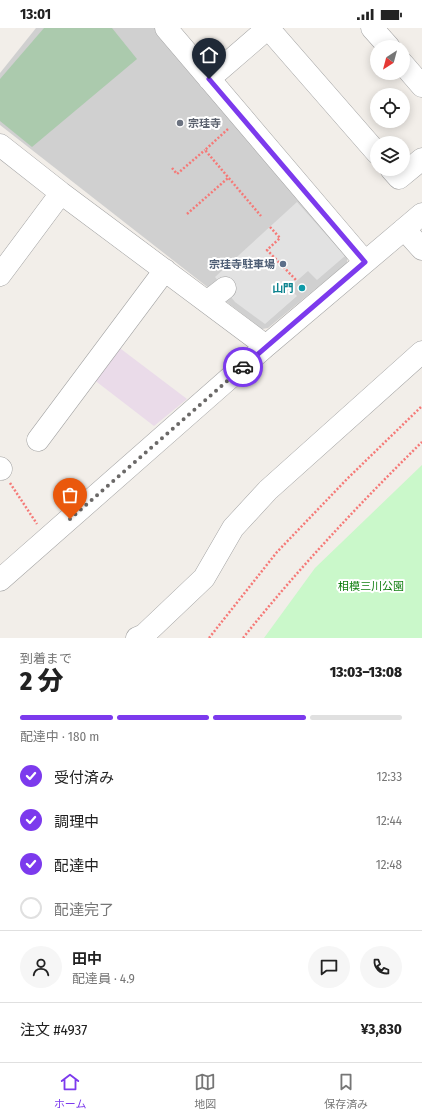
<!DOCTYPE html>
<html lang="ja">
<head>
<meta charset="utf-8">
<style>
  body { margin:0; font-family:"Fira Sans Condensed","Noto Sans JP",sans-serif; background:#f6f6f6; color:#222; height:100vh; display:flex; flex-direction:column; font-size:15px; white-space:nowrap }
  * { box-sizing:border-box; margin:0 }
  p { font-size:13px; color:#767676 }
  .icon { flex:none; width:22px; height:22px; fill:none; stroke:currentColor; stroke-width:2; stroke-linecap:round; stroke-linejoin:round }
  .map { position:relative; height:610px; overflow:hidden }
  .drawer { display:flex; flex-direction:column; background:#fff; flex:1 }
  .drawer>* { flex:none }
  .needle { width:26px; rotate:216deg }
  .tools { position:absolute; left:370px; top:12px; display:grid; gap:8px }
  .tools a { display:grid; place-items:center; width:40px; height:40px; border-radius:50%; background:#fff; box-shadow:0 2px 10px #0003; font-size:20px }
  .pin { position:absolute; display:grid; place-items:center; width:34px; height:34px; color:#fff; margin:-41px -17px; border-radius:50% 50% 50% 0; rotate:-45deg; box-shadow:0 0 4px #0007 }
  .pin .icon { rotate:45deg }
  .courier { position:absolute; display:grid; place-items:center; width:40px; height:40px; margin:-20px; border:3px solid #7c3aed; border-radius:50%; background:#fff; color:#222; box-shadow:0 1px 5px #0007 }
  .head em { font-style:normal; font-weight:800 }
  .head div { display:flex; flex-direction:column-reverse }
  .head { display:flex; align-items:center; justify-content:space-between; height:68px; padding:0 20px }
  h1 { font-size:26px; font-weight:800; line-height:30px }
  .bar { display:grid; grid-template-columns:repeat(4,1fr); gap:6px 4px; align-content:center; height:48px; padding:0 20px }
  .bar i { height:5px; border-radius:3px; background:#e0e0e0 }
  .bar .selected { background:#7c3aed }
  .bar p { grid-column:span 4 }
  .line { display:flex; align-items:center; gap:10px; padding:0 20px; border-top:1px solid #e0e0e0 }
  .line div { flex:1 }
  .round { display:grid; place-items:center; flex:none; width:42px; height:42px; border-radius:21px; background:#f6f6f6 }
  ol { padding:0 20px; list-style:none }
  li { display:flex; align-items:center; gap:12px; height:44px }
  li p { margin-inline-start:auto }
  li .icon { padding:4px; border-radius:50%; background:#7c3aed; color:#fff; stroke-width:4 }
  li:last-child { color:#767676 }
  li i { width:22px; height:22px; border:2px solid #e0e0e0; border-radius:50% }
  .status { display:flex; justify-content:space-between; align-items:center; height:28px; padding:0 20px; background:#fff; direction:ltr }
  .status svg { height:11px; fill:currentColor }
  .tab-bar { display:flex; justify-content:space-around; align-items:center; height:56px; border-top:1px solid #e0e0e0; background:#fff; font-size:11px; color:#767676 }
  .tab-bar a { display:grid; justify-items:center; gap:2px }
  .tab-bar .selected { color:#7c3aed }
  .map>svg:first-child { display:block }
  .industrial { fill:#eadbe9 }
  .religious { fill:#d0d0d0 }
  .cemetery { fill:#abcaad }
  .park { fill:#caf8ca }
  .parking { fill:#e2e2e2 }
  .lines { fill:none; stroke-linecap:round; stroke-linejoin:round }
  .minor-casing { stroke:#a3a3a3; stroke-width:23 }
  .path { stroke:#f57977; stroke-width:2.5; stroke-dasharray:2 2; stroke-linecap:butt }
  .minor { stroke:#fff; stroke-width:22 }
  .done { stroke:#6b6968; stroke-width:4; stroke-dasharray:0 7.2 }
  .route { stroke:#7c3aed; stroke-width:5 }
  .worship-dot { fill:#6b7280; stroke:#fff; stroke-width:1.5 }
  .service-dot { fill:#5c6f8a; stroke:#fff; stroke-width:1.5 }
  .culture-dot { fill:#0f9aa8; stroke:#fff; stroke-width:1.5 }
  .labels { text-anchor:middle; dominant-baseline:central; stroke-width:4; stroke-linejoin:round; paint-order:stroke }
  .worship-label { font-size:11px; font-weight:bold; fill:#5b616d; stroke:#fff; text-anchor:start }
  .service-label { font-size:11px; font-weight:bold; fill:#4e5e75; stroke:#fff; text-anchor:end }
  .culture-label { font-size:11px; font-weight:bold; fill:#0d838f; stroke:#fff; text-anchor:end }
  .park-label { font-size:11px; fill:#117f10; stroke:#fff }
</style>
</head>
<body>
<div class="status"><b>13:01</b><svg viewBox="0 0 49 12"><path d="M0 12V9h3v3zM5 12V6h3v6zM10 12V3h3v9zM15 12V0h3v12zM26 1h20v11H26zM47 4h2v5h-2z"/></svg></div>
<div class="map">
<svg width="422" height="610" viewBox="0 0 422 610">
  <rect width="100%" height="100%" fill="#f2eee9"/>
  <path class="industrial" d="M117,318L187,371L154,398L93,351Z"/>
  <path class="religious" d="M36,0H157L348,225L347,235L268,300L262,301L224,272L0,97V45Z"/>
  <path class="cemetery" d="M44,0H112L137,31L32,119L0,93V51Z"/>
  <path class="park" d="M422,437V610H264L315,540Z"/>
  <path class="parking" d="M297,174L345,228L317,252L308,243L300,250L289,260L297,268L265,296L235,274L215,249Z"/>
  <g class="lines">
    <defs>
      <path id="minor" d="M166,0L365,234
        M372,0L389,19
        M403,36L422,58
        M209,51L268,0L377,125
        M0,117L61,165L266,318
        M391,141L399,150L422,131
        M404,201L422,221
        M0,247L61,165
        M207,274L225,260
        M38,412L165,242
        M0,440L1,441
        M0,552L266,318L422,186
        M137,610L144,607L204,550L233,500L268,462L422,324"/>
    </defs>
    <use href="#minor" class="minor-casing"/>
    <path class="path" d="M228,101L205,122L261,188
      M172,140L177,146L205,122
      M187,186L228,150
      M270,199L280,210L267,222L297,253
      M10,455L37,496
      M209,610L277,524L347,451L422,378
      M243,610C298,541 359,476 422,414"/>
    <use href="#minor" class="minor"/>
  </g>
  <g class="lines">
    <path class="done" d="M70,491L243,339"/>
    <path class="route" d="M209,51L365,234L243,339"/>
  </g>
  <circle class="worship-dot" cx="180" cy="95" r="4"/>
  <circle class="service-dot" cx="283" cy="236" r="4"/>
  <circle class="culture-dot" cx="302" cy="260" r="4"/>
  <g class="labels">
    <g class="worship-label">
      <text x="188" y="95">宗珪寺</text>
    </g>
    <g class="service-label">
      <text x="275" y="236">宗珪寺駐車場</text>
    </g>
    <g class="culture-label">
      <text x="294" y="260">山門</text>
    </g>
    <g class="park-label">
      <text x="371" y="558">相模三川公園</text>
    </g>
  </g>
</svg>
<div class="tools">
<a><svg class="needle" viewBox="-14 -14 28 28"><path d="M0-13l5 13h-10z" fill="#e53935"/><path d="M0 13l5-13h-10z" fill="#767676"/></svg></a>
<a><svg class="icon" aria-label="locate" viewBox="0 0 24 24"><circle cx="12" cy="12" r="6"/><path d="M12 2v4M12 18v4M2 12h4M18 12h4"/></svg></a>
<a><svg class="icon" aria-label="layers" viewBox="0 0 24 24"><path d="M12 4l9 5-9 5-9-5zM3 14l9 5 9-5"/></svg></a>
</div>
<div class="pin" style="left:70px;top:491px;background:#ea580c"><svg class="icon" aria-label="bag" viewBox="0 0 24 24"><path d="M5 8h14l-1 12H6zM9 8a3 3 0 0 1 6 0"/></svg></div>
<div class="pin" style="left:209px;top:51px;background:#1f2937"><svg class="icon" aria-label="home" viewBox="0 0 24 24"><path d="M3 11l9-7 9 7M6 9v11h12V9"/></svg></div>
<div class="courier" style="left:243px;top:339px"><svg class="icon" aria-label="car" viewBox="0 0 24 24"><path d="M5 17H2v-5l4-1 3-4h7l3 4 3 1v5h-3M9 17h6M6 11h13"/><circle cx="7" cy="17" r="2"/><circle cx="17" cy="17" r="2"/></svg></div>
</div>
<section class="drawer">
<div class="head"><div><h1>2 分</h1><p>到着まで</p></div><em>13:03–13:08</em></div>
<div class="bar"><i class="selected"></i><i class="selected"></i><i class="selected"></i><i></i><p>配達中 · 180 m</p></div>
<ol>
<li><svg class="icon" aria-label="check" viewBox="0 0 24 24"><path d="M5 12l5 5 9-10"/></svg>受付済み<p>12:33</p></li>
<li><svg class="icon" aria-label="check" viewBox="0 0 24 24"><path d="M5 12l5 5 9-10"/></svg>調理中<p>12:44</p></li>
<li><svg class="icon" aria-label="check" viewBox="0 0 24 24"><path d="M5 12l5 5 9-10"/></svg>配達中<p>12:48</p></li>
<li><i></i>配達完了</li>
</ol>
<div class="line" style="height:72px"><a class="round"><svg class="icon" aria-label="person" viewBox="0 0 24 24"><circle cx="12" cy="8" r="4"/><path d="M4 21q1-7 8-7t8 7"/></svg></a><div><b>田中</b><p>配達員 · 4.9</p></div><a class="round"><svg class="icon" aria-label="chat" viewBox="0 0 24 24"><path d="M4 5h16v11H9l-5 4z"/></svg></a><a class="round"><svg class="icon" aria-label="phone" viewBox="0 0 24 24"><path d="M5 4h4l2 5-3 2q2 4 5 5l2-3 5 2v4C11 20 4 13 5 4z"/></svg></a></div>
<div class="line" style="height:52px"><div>注文 #4937</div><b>¥3,830</b></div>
</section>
<nav class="tab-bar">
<a class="selected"><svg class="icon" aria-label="home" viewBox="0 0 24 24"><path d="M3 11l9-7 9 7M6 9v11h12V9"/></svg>ホーム</a>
<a><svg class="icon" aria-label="map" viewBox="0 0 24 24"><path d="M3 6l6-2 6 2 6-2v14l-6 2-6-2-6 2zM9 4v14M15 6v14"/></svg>地図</a>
<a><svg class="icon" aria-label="saved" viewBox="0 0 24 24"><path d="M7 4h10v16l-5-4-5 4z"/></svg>保存済み</a>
</nav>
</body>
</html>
